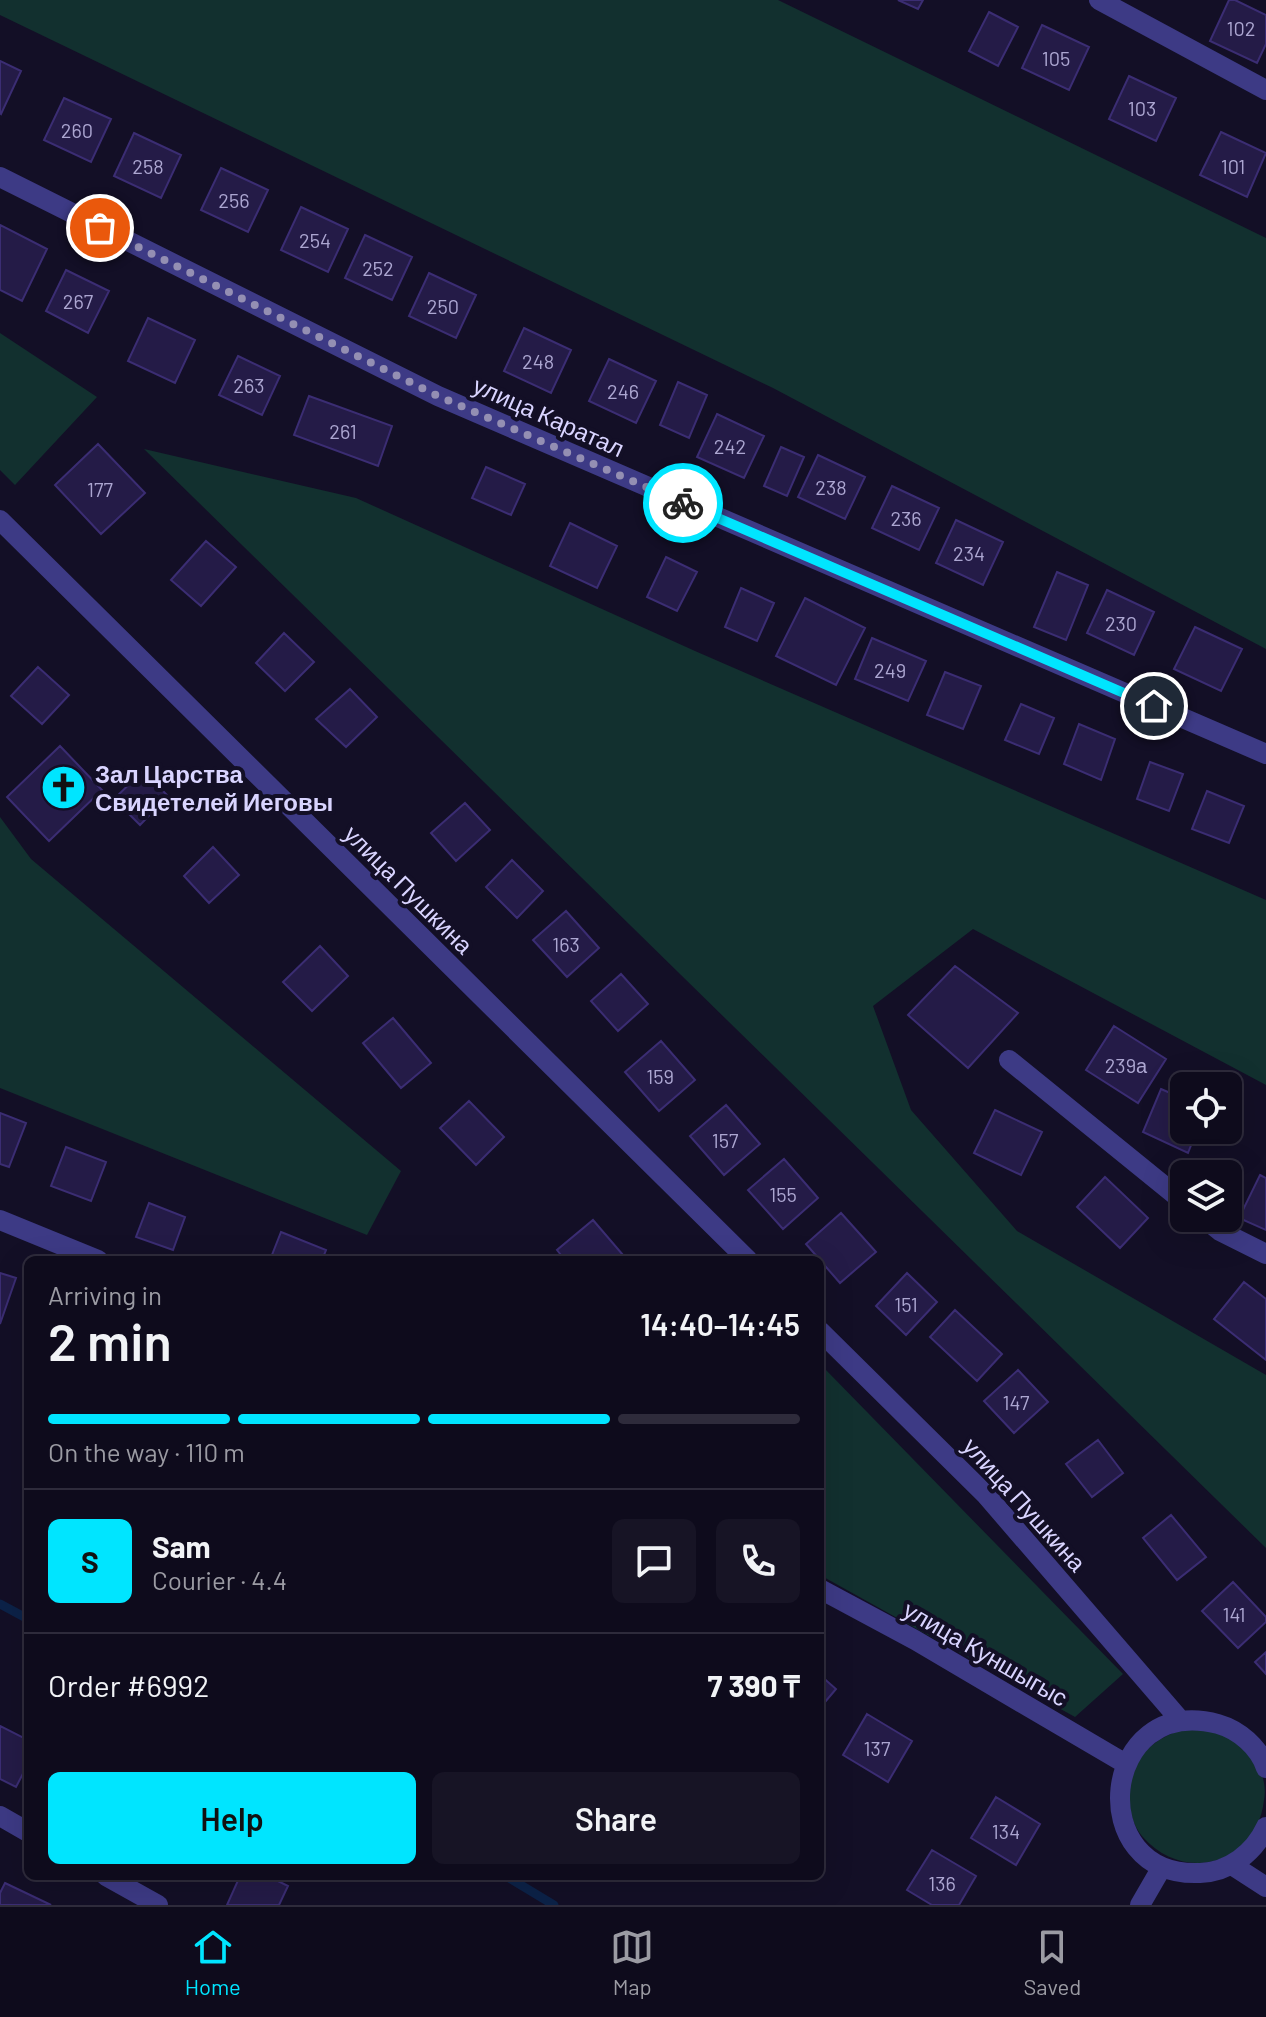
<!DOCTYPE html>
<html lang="en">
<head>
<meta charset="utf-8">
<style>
  body { margin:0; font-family:Barlow,sans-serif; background:#171425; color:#f1f3f6; height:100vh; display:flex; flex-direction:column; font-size:30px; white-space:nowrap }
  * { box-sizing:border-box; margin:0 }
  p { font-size:26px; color:#9b9ba3 }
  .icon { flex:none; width:44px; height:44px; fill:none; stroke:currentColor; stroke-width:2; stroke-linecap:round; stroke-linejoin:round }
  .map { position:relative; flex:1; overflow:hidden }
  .details { position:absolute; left:24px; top:1256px; width:800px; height:624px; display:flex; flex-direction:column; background:#0e0b1c; border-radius:12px; box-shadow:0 8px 32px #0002,0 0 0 2px #2e2b3b }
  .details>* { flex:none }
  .buttons { position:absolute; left:1170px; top:1072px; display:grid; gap:16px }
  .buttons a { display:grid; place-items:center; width:72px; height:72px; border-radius:12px; background:#0e0b1c; box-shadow:0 8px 32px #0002,0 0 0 2px #2e2b3b; font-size:40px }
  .pin { position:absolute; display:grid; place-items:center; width:68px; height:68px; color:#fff; margin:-34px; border:4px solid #fff; border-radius:50%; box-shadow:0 2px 8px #0007 }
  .courier { position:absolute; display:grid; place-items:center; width:80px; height:80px; margin:-40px; border:6px solid #00e5ff; border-radius:50%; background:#fff; color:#222; box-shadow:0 2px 10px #0007 }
  .summary em { font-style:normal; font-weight:600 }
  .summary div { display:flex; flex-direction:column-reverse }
  .summary { display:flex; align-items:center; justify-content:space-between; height:136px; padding:0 24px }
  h1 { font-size:52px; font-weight:600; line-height:60px }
  .bar { display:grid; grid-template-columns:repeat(4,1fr); gap:12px 8px; align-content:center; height:96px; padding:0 24px }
  .bar i { height:10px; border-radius:6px; background:#2e2b3b }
  .bar .active { background:#00e5ff }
  .bar p { grid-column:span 4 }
  .line { display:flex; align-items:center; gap:20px; padding:0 24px; border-top:2px solid #2e2b3b }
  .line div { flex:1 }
  .round { display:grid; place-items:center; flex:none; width:84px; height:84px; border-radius:12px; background:#171425 }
  .cta { display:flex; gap:16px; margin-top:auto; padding:16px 24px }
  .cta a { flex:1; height:92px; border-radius:12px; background:#00e5ff; color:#111; font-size:32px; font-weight:600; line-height:92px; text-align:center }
  .cta a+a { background:#171425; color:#f1f3f6 }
  .dock { display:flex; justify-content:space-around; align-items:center; height:112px; border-top:2px solid #2e2b3b; background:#0e0b1c; font-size:22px; color:#9b9ba3 }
  .dock a { display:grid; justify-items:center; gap:4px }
  .dock .active { color:#00e5ff }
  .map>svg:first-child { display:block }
  .green { fill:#12302f }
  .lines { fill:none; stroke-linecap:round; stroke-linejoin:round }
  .stream { stroke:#0c2248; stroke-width:9 }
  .building { fill:#241b47; stroke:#3b2d73; stroke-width:2 }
  .minor { stroke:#3d3a85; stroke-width:20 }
  .done { stroke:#948fb3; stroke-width:8; stroke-dasharray:0 14.4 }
  .route { stroke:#00e5ff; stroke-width:10 }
  .labels { text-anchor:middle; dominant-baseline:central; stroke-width:8; stroke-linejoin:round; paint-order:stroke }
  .number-label { font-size:20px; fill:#aca6d1 }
  .street-label { font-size:24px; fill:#d9d4ff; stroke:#130f26 }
  .poi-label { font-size:24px; font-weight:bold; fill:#d9d4ff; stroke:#130f26; text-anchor:start }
</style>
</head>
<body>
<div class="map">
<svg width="1266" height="1905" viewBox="0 0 1266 1905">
  <rect width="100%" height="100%" fill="#130f26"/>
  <path class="green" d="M0,0H778L1266,238V649L773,388L0,15Z
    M0,333L97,397L15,485L0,470Z
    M144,449L356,498L695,651L1266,900V1085L973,929L873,1006L911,1110L1017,1231L1266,1375V1548Z
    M0,817L31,859L401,1171L367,1235L0,1088Z
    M826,1370L1123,1674L1075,1717L820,1575V1377Z
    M1205,1723C1226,1734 1249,1748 1260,1770C1264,1778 1266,1791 1264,1800C1257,1864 1184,1885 1142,1836C1129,1820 1126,1797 1131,1778C1142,1741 1171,1732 1205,1723Z"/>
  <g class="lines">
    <path class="stream" d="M0,1604L28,1619
      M506,1876L554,1905"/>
  </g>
  <path class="building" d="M898,0H923L918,9Z
    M1229,0H1235L1266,15V44L1257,63L1210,41Z
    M989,12L1018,27L998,66L969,51Z
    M1042,25L1089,47L1069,90L1022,68Z
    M0,61L21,71L1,114L0,113Z
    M1129,76L1176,98L1156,141L1109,119Z
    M64,98L111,119L91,162L44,140Z
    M1221,132L1266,153L1247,197L1200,175Z
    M134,133L181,155L161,198L114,176Z
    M221,168L268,190L248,232L201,210Z
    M301,207L348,229L328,272L281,250Z
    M0,225L47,249L22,301L0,290Z
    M365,235L412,257L392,300L345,278Z
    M66,270L109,291L88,333L46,311Z
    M429,273L476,295L456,338L409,316Z
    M148,318L195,340L175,383L128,361Z
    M524,328L571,350L551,393L504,371Z
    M238,356L280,376L262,415L219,395Z
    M609,359L656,381L636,423L589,401Z
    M678,382L707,395L689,438L660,425Z
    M309,396L392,426L378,466L294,435Z
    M717,414L764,436L744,478L697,457Z
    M98,444L145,493L101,534L55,485Z
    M781,447L804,457L787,496L764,486Z
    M818,455L865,477L845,519L798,497Z
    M486,467L525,484L511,515L472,498Z
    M892,486L939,508L919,550L872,528Z
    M956,520L1003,542L983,585L936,563Z
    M570,523L617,546L597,588L550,566Z
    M206,541L236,567L201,606L171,580Z
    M666,557L697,572L677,611L647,597Z
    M1057,572L1088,585L1066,640L1034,627Z
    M741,588L774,603L757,641L725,627Z
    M1107,590L1154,612L1134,655L1087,633Z
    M805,598L865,628L836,685L776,656Z
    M1195,627L1242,649L1221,691L1174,669Z
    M284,633L314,662L285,691L256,663Z
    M872,638L926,661L908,701L855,679Z
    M38,667L69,695L42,724L11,696Z
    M945,672L981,686L963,729L927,715Z
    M350,689L377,717L346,747L316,719Z
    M1021,704L1054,718L1039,754L1005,740Z
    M1079,724L1115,739L1101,780L1064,764Z
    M60,746L102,790L49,841L7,797Z
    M1150,762L1183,774L1169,811L1137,799Z
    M143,771L168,796L140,825L114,799Z
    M1207,791L1244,806L1229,843L1192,829Z
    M465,803L490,830L456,861L431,833Z
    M213,847L239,875L209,903L184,876Z
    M512,860L543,891L517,918L486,887Z
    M566,911L599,948L567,977L533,940Z
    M320,946L348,976L312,1011L283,982Z
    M955,966L1018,1013L968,1068L908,1015Z
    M621,974L648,1004L618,1031L591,1001Z
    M393,1018L431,1063L401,1088L363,1043Z
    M1114,1026L1166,1059L1138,1103L1086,1070Z
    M661,1041L695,1080L659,1111L625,1072Z
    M1161,1089L1184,1099V1130H1197L1188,1153L1143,1132Z
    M469,1101L504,1137L476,1165L440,1128Z
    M726,1105L760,1144L724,1175L690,1136Z
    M995,1110L1042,1132L1021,1175L974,1153Z
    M0,1113L26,1123L9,1167L0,1164Z
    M66,1147L106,1162L91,1201L51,1186Z
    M784,1159L818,1198L783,1229L748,1190Z
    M1260,1175L1266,1178V1230L1239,1218Z
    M1105,1177L1148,1218L1120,1248L1077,1207Z
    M149,1203L185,1217L173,1250L136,1237Z
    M841,1213L876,1252L840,1283L806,1244Z
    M593,1220L623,1255L618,1260H565L557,1250Z
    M281,1232L326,1250L322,1260H270Z
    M0,1273L16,1278L0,1324Z
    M907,1273L937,1302L906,1335L876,1306Z
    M1244,1282L1266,1299V1360L1214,1319Z
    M955,1310L1002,1354L977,1381L930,1337Z
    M1018,1370L1048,1402L1014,1433L984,1401Z
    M1098,1440L1123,1473L1092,1497L1066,1464Z
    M1171,1515L1206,1557L1177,1580L1143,1538Z
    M1233,1582L1266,1617V1622L1238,1648L1202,1611Z
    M1266,1652V1674L1255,1662Z
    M820,1675L836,1689L820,1708Z
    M867,1714L912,1741L888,1782L843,1755Z
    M0,1726L28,1740V1764L16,1787L0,1779Z
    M996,1797L1040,1824L1016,1865L971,1838Z
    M932,1850L976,1876L959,1905H932L907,1890Z
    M240,1876H268L288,1886L279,1905H227Z
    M5,1883L51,1905H0V1893Z"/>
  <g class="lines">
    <path class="minor" d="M1099,0L1266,90
      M0,177L438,396L1266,754
      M0,520L748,1260
      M1009,1060L1184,1202
      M1204,1218L1220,1231L1266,1254
      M0,1220L98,1260
      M820,1331L986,1495L1181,1721
      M820,1589L915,1640L1126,1764
      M1266,1768C1259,1747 1239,1730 1218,1724C1100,1693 1082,1878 1200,1873C1229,1872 1254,1853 1266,1827
      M0,1816L28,1832
      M1232,1865L1266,1887
      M106,1876L158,1905
      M1140,1905L1162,1867"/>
  </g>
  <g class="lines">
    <path class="done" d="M100,228L438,396L683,503"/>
    <path class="route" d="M683,503L1154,706"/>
  </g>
  <defs>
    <symbol id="church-disc" viewBox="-11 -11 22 22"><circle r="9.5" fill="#00e5ff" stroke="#130f26"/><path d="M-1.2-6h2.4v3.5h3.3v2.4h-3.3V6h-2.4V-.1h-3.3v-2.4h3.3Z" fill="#111"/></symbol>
  </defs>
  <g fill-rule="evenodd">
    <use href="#church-disc" x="38" y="762" width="51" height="51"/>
  </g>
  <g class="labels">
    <g class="number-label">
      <text x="1241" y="28">102</text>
      <text x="1056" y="58">105</text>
      <text x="1142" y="108">103</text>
      <text x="77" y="130">260</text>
      <text x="148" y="166">258</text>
      <text x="1233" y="166">101</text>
      <text x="234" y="200">256</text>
      <text x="315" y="240">254</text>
      <text x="378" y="268">252</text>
      <text x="78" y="301">267</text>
      <text x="443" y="306">250</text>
      <text x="538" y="361">248</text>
      <text x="249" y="385">263</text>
      <text x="623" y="391">246</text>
      <text x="343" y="431">261</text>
      <text x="730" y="446">242</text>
      <text x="831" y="487">238</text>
      <text x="100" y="489">177</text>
      <text x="906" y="518">236</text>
      <text x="969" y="553">234</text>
      <text x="1121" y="623">230</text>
      <text x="890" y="670">249</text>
      <text x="566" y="944">163</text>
      <text x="1126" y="1065">239а</text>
      <text x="660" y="1076">159</text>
      <text x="725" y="1140">157</text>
      <text x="783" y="1194">155</text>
      <text x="906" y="1304">151</text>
      <text x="1016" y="1402">147</text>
      <text x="1234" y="1614">141</text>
      <text x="877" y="1748">137</text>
      <text x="1006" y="1831">134</text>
      <text x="942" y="1883">136</text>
    </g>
    <g class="street-label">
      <text transform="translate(549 416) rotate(24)">улица Каратал</text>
      <text transform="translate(409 889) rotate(45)">улица Пушкина</text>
      <text transform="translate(1025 1504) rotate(48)">улица Пушкина</text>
      <text transform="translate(986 1653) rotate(30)">улица Куншыгыс</text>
    </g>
    <g class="poi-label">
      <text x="95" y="773">Зал Царства<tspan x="95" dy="28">Свидетелей Иеговы</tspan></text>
    </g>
  </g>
</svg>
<div class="buttons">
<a><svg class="icon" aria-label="locate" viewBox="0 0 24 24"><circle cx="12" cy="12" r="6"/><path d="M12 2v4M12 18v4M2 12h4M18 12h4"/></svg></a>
<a><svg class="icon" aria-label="layers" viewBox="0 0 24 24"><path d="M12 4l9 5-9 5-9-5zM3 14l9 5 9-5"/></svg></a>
</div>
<div class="pin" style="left:100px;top:228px;background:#ea580c"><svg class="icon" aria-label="bag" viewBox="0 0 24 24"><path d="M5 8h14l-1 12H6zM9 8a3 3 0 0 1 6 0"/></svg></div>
<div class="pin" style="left:1154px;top:706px;background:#1f2937"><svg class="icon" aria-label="home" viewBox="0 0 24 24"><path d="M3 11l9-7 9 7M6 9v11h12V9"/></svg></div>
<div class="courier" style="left:683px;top:503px"><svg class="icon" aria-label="bike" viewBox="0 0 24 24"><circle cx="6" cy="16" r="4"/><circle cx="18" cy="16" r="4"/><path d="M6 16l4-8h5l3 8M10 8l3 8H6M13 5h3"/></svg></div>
<section class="details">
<div class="summary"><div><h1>2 min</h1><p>Arriving in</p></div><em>14:40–14:45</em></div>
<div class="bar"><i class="active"></i><i class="active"></i><i class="active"></i><i></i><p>On the way · 110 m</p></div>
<div class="line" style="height:144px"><b class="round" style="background:#00e5ff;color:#111">S</b><div><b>Sam</b><p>Courier · 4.4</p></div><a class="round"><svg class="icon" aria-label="chat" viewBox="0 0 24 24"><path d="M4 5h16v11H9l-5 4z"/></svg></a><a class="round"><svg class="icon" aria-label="phone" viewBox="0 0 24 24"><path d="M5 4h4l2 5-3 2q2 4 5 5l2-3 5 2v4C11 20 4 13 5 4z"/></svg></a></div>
<div class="line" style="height:104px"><div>Order #6992</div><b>7 390 ₸</b></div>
<div class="cta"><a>Help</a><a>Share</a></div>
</section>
</div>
<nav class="dock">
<a class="active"><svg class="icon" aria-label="home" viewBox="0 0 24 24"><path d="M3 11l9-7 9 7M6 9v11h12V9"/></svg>Home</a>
<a><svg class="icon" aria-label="map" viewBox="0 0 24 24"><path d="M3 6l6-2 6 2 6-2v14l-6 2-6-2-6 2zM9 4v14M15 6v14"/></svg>Map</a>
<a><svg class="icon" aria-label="saved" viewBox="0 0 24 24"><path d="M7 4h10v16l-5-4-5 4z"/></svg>Saved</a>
</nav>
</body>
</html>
